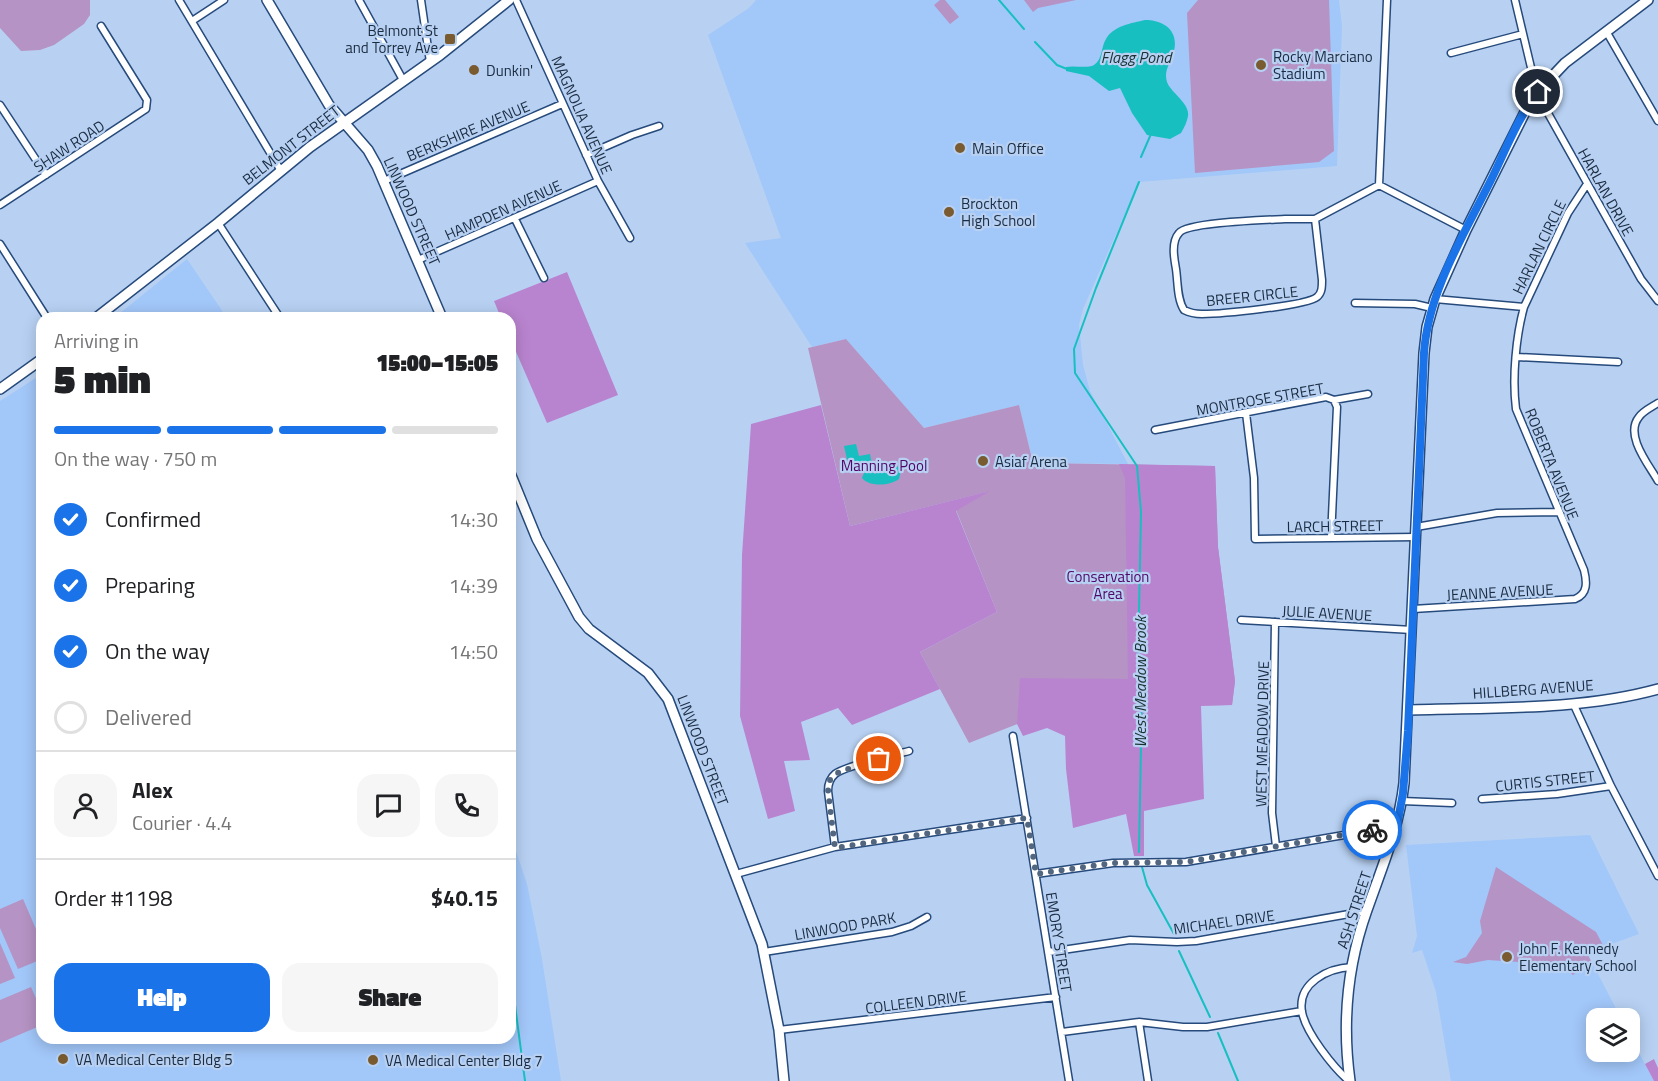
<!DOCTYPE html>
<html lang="en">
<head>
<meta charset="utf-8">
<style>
  body { margin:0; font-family:"Titillium Web",sans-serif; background:#f6f6f6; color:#202124; height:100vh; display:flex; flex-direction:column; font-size:22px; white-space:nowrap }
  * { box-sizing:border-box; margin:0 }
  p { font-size:20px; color:#757577 }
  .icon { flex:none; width:33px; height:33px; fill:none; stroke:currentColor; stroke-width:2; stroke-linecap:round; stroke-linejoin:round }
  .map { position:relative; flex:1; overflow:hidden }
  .side { position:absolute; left:36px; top:312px; width:480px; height:732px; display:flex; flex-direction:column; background:#fff; border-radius:18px; box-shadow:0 3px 15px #0003 }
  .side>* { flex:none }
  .fabs { position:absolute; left:1586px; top:1008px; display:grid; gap:12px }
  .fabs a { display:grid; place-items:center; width:54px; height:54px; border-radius:12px; background:#fff; box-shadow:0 3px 15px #0003; font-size:30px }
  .pin { position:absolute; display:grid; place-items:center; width:51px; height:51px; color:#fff; margin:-26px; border:3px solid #fff; border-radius:50%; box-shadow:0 2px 6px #0007 }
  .courier { position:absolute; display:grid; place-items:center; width:60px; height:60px; margin:-30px; border:4px solid #1a73e8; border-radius:50%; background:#fff; color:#222; box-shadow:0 2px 8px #0007 }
  .overview em { font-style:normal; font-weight:800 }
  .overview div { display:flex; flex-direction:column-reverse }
  .overview { display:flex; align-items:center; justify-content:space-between; height:102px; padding:0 18px }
  h1 { font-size:39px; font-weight:800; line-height:45px }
  .bar { display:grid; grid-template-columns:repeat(4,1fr); gap:9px 6px; align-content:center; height:72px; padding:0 18px }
  .bar i { height:8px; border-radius:4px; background:#e0e0e0 }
  .bar .current { background:#1a73e8 }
  .bar p { grid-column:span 4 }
  .line { display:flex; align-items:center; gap:15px; padding:0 18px; border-top:2px solid #e0e0e0 }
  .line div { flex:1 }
  .round { display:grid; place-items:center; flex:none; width:63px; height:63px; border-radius:18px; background:#f6f6f6 }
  ol { padding:0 18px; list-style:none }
  li { display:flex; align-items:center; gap:18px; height:66px }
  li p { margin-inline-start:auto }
  li .icon { padding:6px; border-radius:50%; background:#1a73e8; color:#fff; stroke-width:4 }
  li:last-child { color:#757577 }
  li i { width:33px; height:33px; border:3px solid #e0e0e0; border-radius:50% }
  .primary-button { display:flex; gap:12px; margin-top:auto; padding:12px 18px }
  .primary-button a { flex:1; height:69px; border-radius:18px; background:#1a73e8; color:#fff; font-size:24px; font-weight:800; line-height:69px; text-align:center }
  .primary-button a+a { background:#f6f6f6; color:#202124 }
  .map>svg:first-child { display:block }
  .built { fill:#a2c7f9 }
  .green { fill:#b593c4 }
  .forest { fill:#b984cf }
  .water { fill:#18bfc0 }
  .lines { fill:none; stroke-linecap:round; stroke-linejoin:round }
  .stream { stroke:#18bfc0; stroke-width:2 }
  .street-casing { stroke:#264a7b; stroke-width:9 }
  .secondary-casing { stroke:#264a7b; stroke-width:12 }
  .street { stroke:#fff; stroke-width:6 }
  .secondary { stroke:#fff; stroke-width:9 }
  .done { stroke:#52667f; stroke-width:6; stroke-dasharray:0 10.8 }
  .route { stroke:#1a73e8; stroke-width:8 }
  .poi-dot { fill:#795b2f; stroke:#b8d1f3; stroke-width:2 }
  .labels { text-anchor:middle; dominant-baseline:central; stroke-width:4.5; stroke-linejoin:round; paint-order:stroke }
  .poi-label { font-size:15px; fill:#1b2c41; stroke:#b8d1f3; text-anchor:start }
  .street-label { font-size:15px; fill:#1b2c41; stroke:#b8d1f3 }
  .park-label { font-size:15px; fill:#500666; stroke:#b8d1f3 }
  .water-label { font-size:16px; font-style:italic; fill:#193131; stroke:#b8d1f3 }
</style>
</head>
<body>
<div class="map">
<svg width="1658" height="1081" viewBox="0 0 1658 1081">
  <rect width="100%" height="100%" fill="#b8d1f3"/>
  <path class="built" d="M756,0H1339L1342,26L1337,166L1139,182L1083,309L1079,325L1083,365L1090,391L1128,464L1042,463L1034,467L1019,405L924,428L846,339L812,347L745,243L781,238L708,35L749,8Z
    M187,259L227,318H114Z
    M42,374V1038H510V833L527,884L542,959L561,1081H0V401Z
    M1590,835L1639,934L1587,953L1621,1018H1596V1052H1629V1034L1654,1081H1451L1436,992L1422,950L1412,953L1417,936L1406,845Z"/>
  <path class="green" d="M0,0H90V15L84,24L54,45L40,50L21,51L0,28Z
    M940,0H945L959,17L950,24L934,5Z
    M1024,0H1076L1038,8L1033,12Z
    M1198,0H1329L1334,151L1319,162L1195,173L1187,13Z
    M846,339L924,428L1019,405L1034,467L1042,463L1215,466L1218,547L1235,681L1232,705L1061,707L969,743L920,652L997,612L956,510L987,492L850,526L808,348Z
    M1496,867L1596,932L1604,947L1587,953L1591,961L1573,975L1562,965L1488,960L1467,964L1453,962L1466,957L1482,933L1480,921Z
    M23,899L42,943V959L18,969L0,928V909Z
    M0,943L15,978L0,984Z
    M31,987L42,1012V1025L0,1043V1000Z"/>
  <path class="forest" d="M567,272L618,395L547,423L510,338V318H501L494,301Z
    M821,405L850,526L990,491L956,511L997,612L920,652L940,689L852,725L838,708L801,722L810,760L784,761L795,811L768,819L740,716L742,555L751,424Z
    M1119,464L1215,466L1218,547L1235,681L1232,705L1201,706L1204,799L1144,811V856H1134L1126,814L1073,828L1066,769L1065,736L1047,728L1023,736L1017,724L1020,678L1128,679L1125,478Z
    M1654,1059L1658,1068V1081H1654L1645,1064Z"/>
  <path class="water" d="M1145,20C1163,20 1179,30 1174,51C1172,61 1163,70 1167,82C1171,93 1190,103 1188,116C1187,122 1184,128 1181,133L1170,139L1147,135L1132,113L1120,88L1109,91L1089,76L1066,71V67C1075,65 1086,69 1094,65C1103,59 1101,46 1106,39C1113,26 1132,23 1145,20Z
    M856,444L859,456L870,454L874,474L876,473L875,469C885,465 893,460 901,470L899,479C890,486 869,487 862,478L864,473L868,471L867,469L850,473L844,446Z"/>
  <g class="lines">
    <path class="stream" d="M999,0L1024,29
      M1035,42L1057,65L1067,69
      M1141,157L1151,134
      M1139,182L1096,288L1074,349L1075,373L1137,466L1141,512L1138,662L1142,692L1139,852
      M1142,867L1147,885L1174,934
      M1179,951L1210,1017
      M510,967L525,1081
      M1218,1033L1238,1081"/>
    <defs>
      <path id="street" d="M179,0L281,171
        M359,0L403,80
        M421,0L430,62
        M516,0L598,181L630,238
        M1515,0L1533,76L1545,108L1641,279L1658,301
        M192,21L224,0
        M1606,31L1658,121
        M1451,53L1523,34
        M0,105L46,175
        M586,155L632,135L659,126
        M384,181L562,104
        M1379,185L1387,0
        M1379,185L1466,230
        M0,205L146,109L147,100L101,26
        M515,219L544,278
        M1285,219H1315L1322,280C1322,287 1322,293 1317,297C1306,306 1220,314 1202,314C1196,314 1190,313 1184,310C1177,299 1178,283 1176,269C1174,258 1171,242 1179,233C1188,222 1268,220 1285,219Z
        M1315,219L1379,185
        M218,223L280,318
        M0,244L47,318
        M418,260L598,181
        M1435,299L1524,307L1568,213L1587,184
        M1355,303L1415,304L1432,308
        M1517,357L1618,362
        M1658,403C1652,407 1643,411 1639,417C1624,435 1649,465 1658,481
        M1246,413L1254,478L1255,539L1416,537
        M1155,430L1326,397L1334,400L1368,394
        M1416,527L1497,513L1559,512
        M1331,538L1337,407L1334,400
        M1413,609L1575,599C1588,594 1587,582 1584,570L1516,409C1512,378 1516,336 1524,307
        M1241,620L1412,630
        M1275,622L1272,813L1276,846
        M1573,703L1611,786L1658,876
        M1013,736L1069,1081
        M1482,799L1557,794L1611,786
        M1402,801L1452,803
        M835,847L828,791C828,785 829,779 835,774C845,766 893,755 909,751
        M736,874L835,847L1027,818
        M1036,874L1113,863L1186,862L1397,826
        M764,952L892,932L911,926L927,917
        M1049,952L1130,940L1177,942L1196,941L1366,911
        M1139,1022L1148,1081
        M779,1030L1056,997
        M1062,1032L1139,1022L1183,1027H1207L1302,1011
        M1349,1081C1333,1067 1306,1033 1302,1012C1297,983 1328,968 1352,967"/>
      <path id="secondary" d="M267,0L329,105L368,150L377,166L442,318
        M96,318L218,223L310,147L440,55L509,0
        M0,389L42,359
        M510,473L537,539L579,617L589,629L648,673L668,699L762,944L779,1030L784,1081
        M1408,710C1491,707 1578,711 1658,689
        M1350,1081C1342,1023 1347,966 1367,910C1382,867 1399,828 1404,783L1424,353L1427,327L1435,299L1466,230L1527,108L1547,82L1565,63L1648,0"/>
    </defs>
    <use href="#street" class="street-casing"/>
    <use href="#secondary" class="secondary-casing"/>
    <use href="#street" class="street"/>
    <use href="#secondary" class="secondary"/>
  </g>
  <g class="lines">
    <path class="done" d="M879,759L839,772L830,780L828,791L835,848L1027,818L1036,874L1113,863L1186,862L1372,830"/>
    <path class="route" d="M1372,830L1397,826L1403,793L1408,731L1424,353C1428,291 1465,233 1492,178C1506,149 1518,118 1538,92"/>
  </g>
  <g class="poi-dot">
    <rect x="444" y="33" width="12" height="12" rx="3"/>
    <circle cx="1261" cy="65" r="6"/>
    <circle cx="474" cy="70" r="6"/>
    <circle cx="960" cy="148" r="6"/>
    <circle cx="949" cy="212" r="6"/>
    <circle cx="983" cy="461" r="6"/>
    <circle cx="1507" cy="957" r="6"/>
    <circle cx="63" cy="1059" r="6"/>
    <circle cx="373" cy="1060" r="6"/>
  </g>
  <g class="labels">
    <g class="poi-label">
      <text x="438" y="30" text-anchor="end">Belmont St<tspan x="438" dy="17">and Torrey Ave</tspan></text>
      <text x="1273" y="56">Rocky Marciano<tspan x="1273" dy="17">Stadium</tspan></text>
      <text x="486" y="70">Dunkin'</text>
      <text x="972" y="148">Main Office</text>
      <text x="961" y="203">Brockton<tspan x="961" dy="17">High School</tspan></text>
      <text x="995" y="461">Asiaf Arena</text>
      <text x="1519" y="948">John F. Kennedy<tspan x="1519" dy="17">Elementary School</tspan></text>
      <text x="75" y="1059">VA Medical Center Bldg 5</text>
      <text x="385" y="1060">VA Medical Center Bldg 7</text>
    </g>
    <g class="street-label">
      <text transform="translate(582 115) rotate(66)">MAGNOLIA AVENUE</text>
      <text transform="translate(468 131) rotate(-23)">BERKSHIRE AVENUE</text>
      <text transform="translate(291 145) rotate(-38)">BELMONT STREET</text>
      <text transform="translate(69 146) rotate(-33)">SHAW ROAD</text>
      <text transform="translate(1606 192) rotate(61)">HARLAN DRIVE</text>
      <text transform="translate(503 210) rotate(-24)">HAMPDEN AVENUE</text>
      <text transform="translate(412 211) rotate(66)">LINWOOD STREET</text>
      <text transform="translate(1539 247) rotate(-64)">HARLAN CIRCLE</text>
      <text transform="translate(1252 296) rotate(-6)">BREER CIRCLE</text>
      <text transform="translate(1260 399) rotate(-10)">MONTROSE STREET</text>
      <text transform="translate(1552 464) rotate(68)">ROBERTA AVENUE</text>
      <text transform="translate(1335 526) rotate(-1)">LARCH STREET</text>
      <text transform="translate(1500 592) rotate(-3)">JEANNE AVENUE</text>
      <text transform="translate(1327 613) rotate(3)">JULIE AVENUE</text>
      <text transform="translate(1533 689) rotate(-4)">HILLBERG AVENUE</text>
      <text transform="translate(1262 734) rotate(-89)">WEST MEADOW DRIVE</text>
      <text transform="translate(703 750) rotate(69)">LINWOOD STREET</text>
      <text transform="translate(1545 781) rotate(-6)">CURTIS STREET</text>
      <text transform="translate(1354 910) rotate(-72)">ASH STREET</text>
      <text transform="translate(1224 922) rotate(-8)">MICHAEL DRIVE</text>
      <text transform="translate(845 926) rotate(-10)">LINWOOD PARK</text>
      <text transform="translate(1059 942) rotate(81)">EMORY STREET</text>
      <text transform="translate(916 1002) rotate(-7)">COLLEEN DRIVE</text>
    </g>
    <g class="park-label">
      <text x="884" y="465">Manning Pool</text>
      <text x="1108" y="576">Conservation<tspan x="1108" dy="17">Area</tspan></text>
    </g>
    <g class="water-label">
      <text x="1136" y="57">Flagg Pond</text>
      <text transform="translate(1140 682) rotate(-90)">West Meadow Brook</text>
    </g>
  </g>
</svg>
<div class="fabs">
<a><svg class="icon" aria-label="layers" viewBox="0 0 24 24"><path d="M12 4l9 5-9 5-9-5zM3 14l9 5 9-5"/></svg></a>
</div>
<div class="pin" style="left:879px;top:759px;background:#ea580c"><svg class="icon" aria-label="bag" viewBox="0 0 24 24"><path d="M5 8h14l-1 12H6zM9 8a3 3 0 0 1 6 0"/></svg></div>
<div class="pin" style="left:1538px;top:92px;background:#1f2937"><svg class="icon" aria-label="home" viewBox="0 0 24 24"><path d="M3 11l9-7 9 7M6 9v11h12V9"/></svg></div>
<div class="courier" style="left:1372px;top:830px"><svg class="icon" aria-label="bike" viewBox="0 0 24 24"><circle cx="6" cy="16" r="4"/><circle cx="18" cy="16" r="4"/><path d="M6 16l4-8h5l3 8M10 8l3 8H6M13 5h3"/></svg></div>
<section class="side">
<div class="overview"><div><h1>5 min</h1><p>Arriving in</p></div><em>15:00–15:05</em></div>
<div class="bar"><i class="current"></i><i class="current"></i><i class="current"></i><i></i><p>On the way · 750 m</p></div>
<ol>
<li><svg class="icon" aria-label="check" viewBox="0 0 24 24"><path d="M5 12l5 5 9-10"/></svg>Confirmed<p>14:30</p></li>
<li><svg class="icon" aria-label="check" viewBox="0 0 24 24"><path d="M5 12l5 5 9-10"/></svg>Preparing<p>14:39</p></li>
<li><svg class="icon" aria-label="check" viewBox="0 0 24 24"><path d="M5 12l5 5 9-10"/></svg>On the way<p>14:50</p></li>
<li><i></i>Delivered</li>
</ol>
<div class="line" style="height:108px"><a class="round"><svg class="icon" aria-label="person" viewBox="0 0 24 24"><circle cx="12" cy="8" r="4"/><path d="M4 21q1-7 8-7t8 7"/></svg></a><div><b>Alex</b><p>Courier · 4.4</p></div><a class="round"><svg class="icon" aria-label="chat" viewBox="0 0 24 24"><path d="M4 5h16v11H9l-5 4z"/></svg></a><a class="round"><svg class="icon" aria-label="phone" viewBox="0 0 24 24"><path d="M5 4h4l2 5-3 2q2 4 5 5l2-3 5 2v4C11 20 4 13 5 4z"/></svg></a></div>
<div class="line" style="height:78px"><div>Order #1198</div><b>$40.15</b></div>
<div class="primary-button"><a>Help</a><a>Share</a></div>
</section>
</div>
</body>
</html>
